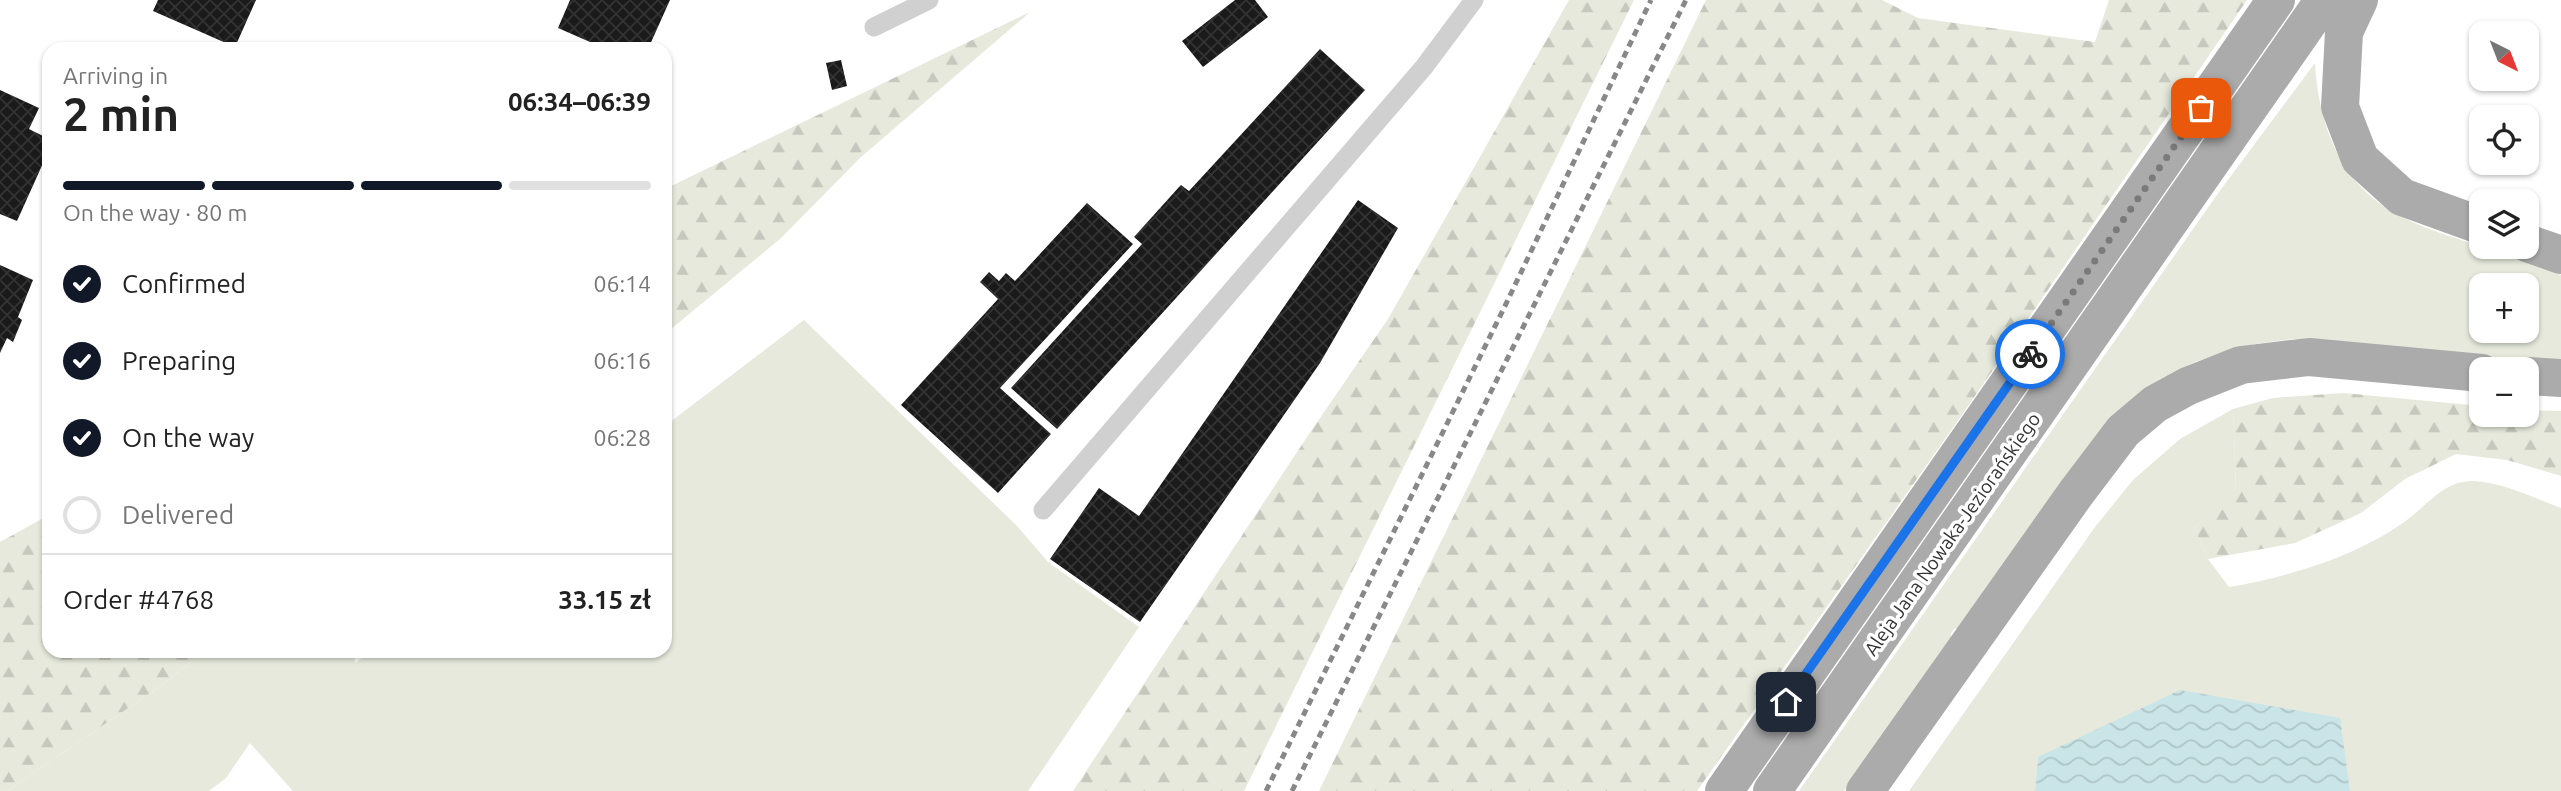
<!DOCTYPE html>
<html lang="en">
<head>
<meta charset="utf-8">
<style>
  body { margin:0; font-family:Ubuntu,sans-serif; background:#f2f2f2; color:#222; height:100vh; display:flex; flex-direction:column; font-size:26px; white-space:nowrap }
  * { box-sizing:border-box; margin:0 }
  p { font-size:23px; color:#767676 }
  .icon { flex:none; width:38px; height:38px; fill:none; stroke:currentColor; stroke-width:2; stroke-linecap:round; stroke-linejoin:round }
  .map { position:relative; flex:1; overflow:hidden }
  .details { position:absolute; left:42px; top:42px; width:630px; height:616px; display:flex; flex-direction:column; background:#fff; border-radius:21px; box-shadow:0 2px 5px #0004 }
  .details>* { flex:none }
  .needle { width:46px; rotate:138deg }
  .fabs { position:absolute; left:2469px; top:21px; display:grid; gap:14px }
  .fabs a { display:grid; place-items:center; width:70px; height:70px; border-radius:14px; background:#fff; box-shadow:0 2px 5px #0004; font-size:35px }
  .pin { position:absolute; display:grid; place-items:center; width:60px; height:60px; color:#fff; margin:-30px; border-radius:14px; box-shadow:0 4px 10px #0006 }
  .courier { position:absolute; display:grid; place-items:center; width:70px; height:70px; margin:-35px; border:5px solid #1a73e8; border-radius:50%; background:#fff; color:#222; box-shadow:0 2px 9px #0007 }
  .headline em { font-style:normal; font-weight:700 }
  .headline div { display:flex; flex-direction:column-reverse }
  .headline { display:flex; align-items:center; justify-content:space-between; height:119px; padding:0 21px }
  h1 { font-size:46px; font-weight:700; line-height:52px }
  .bar { display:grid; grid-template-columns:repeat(4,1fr); gap:10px 7px; align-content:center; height:84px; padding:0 21px }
  .bar i { height:9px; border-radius:5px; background:#e0e0e0 }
  .bar .active { background:#111827 }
  .bar p { grid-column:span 4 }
  .line { display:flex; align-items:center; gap:18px; padding:0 21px; border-top:2px solid #e0e0e0 }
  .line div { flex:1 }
  ol { padding:0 21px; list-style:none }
  li { display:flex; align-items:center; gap:21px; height:77px }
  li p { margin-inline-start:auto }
  li .icon { padding:7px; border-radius:50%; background:#111827; color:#fff; stroke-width:4 }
  li:last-child { color:#767676 }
  li i { width:38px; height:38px; border:4px solid #e0e0e0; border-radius:50% }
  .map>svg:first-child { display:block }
  .grass { fill:#e6e9dc; fill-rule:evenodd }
  .forest { fill:url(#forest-firs) }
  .water { fill:url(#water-waves) }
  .building { fill:url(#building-cross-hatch) }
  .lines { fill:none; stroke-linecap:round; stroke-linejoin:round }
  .service { stroke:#d0d0d0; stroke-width:19 }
  .primary { stroke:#ababab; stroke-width:38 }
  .rail { stroke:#888; stroke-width:5; stroke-dasharray:7 5; stroke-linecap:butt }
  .done { stroke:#7a7a7a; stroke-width:7; stroke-dasharray:0 12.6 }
  .route { stroke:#1a73e8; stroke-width:9 }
  .labels { text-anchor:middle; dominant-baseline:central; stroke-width:7; stroke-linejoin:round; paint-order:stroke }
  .street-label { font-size:19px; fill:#333; stroke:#fff }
</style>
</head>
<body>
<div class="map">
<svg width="2561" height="791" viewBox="0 0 2561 791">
  <defs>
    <pattern id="forest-firs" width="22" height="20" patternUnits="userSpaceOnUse" patternTransform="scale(1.75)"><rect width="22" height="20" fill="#e6e9dc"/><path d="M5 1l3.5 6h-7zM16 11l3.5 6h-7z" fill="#c6c8bd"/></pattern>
    <pattern id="water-waves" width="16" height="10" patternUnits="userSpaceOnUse" patternTransform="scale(1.75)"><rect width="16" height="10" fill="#cae5e8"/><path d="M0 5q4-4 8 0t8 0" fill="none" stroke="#aec5c7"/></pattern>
    <pattern id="building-cross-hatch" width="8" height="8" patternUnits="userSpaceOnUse" patternTransform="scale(1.75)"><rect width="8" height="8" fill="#1a1a1a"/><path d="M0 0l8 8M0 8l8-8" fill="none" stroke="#333"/></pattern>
  </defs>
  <rect width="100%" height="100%" fill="#fff"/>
  <path class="grass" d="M2315,63C2318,118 2336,175 2385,207C2409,223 2437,232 2464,241C2496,252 2529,263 2561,275V360H2528L2294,339L2254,344L2228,351L2195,362L2162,379L1957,630L1955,628L1951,633V638L1844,791H1799L2219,192ZM2482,285H2527V331H2482Z
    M804,320L1017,526L1048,562L1139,627L1028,791H293L250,743L226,778L209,791H7L162,685L205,651H354L355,663L371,651H665V426Z
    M2233,409L2236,493L2194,527L2208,559L2229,587C2289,577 2358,556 2407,520C2428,504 2446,479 2475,481C2504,483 2534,498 2561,508V791H2350L2339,718L2038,757L2035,791H1909L2095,527L2133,480L2180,439Z"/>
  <path class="forest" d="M1569,0H1634L1244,791H1073L1309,434L1388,319Z
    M1706,0H1882L1918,18L2095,42L2109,0H2247L1964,412L1697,791H1319Z
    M1030,12L861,157L780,239L665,334V189Z
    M2343,393L2481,406L2482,415H2527V410L2561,411V476L2507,460L2456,454L2405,479L2361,513L2295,543L2208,559L2194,527L2236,492L2233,409L2273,398Z
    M49,515V651H205L162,685L7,791H0V542Z"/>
  <path class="water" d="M2180,690L2340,718L2350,791H2035L2038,757Z"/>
  <path class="building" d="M158,0H256L235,47L153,11Z
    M570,0H670L648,49H606L558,28Z
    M1235,0H1255L1268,17L1203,67L1182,41Z
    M1320,49L1365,90L1057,429L1011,388L1142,244L1134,237L1179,187L1181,185L1189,191Z
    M841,60L847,86L832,90L826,63Z
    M0,90L39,108L29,129L49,139V150L17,221L0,214Z
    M1358,200L1398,228L1320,363L1140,622L1050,559L1099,488L1139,516Z
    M1087,203L1133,244L1000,388L1051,434L998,493L901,405L998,299L980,282L989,272L999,281L1006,273L1015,281Z
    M0,265L33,280L18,317L22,320L13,342L7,338L0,353Z"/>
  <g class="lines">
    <path class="service" d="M874,27L929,0
      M1043,510L1424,67L1474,0"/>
    <path class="primary" d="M2359,0L2344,32L2340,107L2360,159L2402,197L2482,226
      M2527,243L2561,255
      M2527,376L2561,378
      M1724,791L2276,0
      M1772,791L2324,0
      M1865,791L2076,493L2123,431L2155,404L2188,386L2241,365L2309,357L2482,373"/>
    <path class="rail" d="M1266,791L1504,308L1651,0
      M1292,791L1686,0"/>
  </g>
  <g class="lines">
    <path class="done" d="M2030,354L2201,108"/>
    <path class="route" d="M1786,702L2030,354"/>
  </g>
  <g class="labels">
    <g class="street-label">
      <text transform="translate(1952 534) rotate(-55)">Aleja Jana Nowaka-Jeziorańskiego</text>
    </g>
  </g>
</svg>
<div class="fabs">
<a><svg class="needle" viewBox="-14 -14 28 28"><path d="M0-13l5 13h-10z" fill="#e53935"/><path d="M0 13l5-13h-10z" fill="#767676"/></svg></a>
<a><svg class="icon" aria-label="locate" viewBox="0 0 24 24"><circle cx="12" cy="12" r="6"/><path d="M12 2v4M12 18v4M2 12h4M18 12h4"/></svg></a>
<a><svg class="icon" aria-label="layers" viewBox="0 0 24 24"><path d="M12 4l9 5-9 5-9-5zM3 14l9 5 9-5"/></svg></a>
<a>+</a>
<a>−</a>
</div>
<div class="pin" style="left:2201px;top:108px;background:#ea580c"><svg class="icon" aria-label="bag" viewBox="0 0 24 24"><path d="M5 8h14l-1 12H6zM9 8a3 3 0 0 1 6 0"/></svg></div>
<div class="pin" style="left:1786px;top:702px;background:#1f2937"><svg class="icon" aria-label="home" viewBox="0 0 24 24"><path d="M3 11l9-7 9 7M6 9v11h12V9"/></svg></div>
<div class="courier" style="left:2030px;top:354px"><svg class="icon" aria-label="bike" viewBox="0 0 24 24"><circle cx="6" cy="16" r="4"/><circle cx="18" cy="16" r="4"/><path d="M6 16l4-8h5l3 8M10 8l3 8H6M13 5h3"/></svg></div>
<section class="details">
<div class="headline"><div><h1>2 min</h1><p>Arriving in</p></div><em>06:34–06:39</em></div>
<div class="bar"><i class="active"></i><i class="active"></i><i class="active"></i><i></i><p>On the way · 80 m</p></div>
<ol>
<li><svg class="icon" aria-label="check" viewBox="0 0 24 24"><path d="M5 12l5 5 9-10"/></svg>Confirmed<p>06:14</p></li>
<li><svg class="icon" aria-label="check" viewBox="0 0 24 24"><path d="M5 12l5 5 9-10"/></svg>Preparing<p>06:16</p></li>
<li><svg class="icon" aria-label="check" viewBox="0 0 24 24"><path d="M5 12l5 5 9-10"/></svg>On the way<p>06:28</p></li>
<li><i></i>Delivered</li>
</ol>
<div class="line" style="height:91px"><div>Order #4768</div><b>33.15 zł</b></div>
</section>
</div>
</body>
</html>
